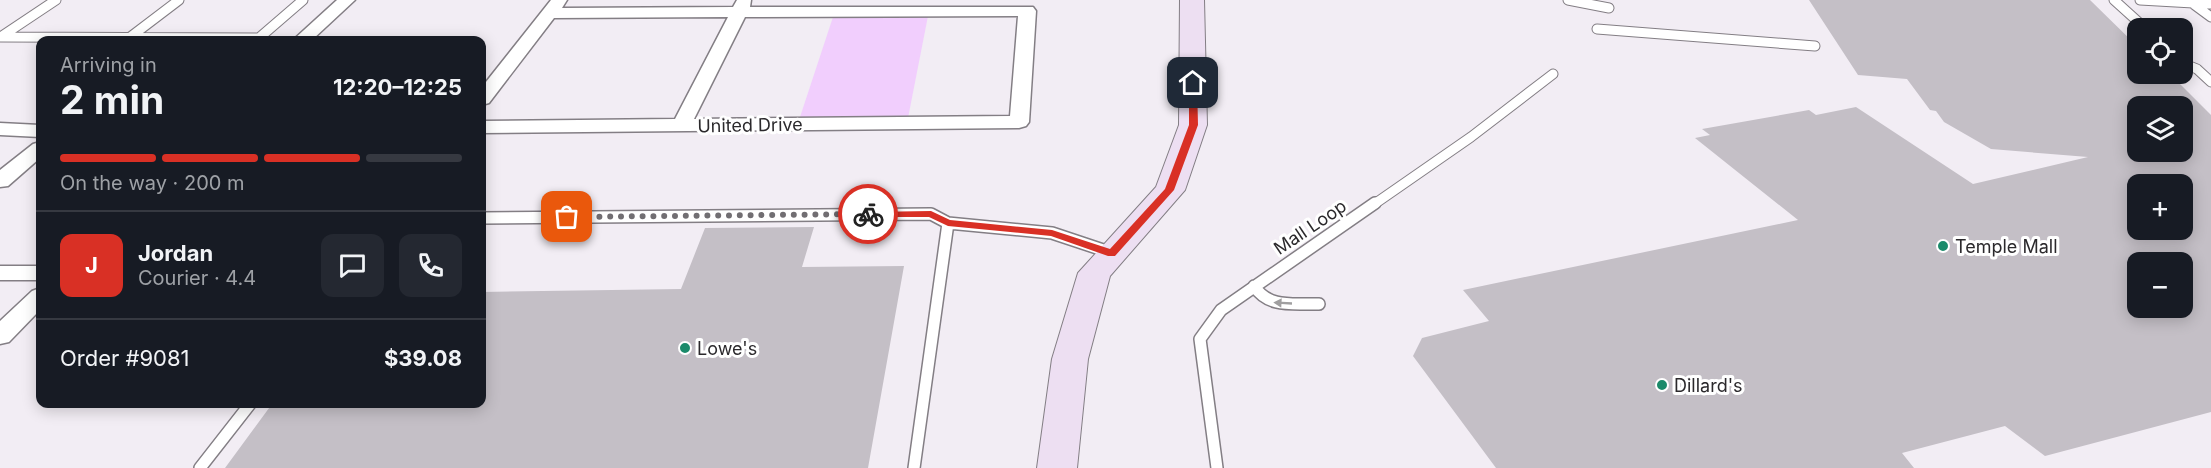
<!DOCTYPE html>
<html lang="en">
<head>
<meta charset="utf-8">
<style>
  body { margin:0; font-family:Inter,sans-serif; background:#242831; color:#f1f3f6; height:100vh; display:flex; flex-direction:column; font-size:22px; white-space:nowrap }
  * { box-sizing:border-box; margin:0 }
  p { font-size:20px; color:#9ea1a6 }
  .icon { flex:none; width:33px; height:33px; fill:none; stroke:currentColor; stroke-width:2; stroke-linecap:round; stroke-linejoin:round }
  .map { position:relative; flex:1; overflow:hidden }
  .sheet { position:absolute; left:36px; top:36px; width:450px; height:372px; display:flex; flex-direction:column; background:#171b24; border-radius:12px; box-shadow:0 3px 15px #0003 }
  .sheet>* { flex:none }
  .tools { position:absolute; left:2127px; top:18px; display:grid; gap:12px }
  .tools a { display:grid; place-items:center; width:66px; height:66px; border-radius:12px; background:#171b24; box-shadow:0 3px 15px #0003; font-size:30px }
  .pin { position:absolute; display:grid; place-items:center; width:51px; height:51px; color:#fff; margin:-26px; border-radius:12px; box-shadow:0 3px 9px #0006 }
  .courier { position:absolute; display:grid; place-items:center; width:60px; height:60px; margin:-30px; border:4px solid #d93025; border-radius:50%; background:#fff; color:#222; box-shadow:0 2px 8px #0007 }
  .overview em { font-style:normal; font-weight:700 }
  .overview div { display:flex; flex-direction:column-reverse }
  .overview { display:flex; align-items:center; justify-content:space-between; height:102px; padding:0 24px }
  h1 { font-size:39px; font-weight:700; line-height:45px }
  .bar { display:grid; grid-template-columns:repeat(4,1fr); gap:9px 6px; align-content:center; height:72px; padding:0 24px }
  .bar i { height:8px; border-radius:4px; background:#363941 }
  .bar .active { background:#d93025 }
  .bar p { grid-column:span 4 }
  .line { display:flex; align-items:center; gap:15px; padding:0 24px; border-top:2px solid #363941 }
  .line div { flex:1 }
  .round { display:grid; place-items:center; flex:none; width:63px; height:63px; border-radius:12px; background:#242831 }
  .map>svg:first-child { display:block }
  .green { fill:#f1cefd }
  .building { fill:#c4bfc6; fill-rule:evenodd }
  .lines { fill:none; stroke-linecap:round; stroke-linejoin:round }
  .lane-far1-casing { stroke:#837e84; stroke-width:11 }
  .lane-casing { stroke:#837e84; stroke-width:14 }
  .street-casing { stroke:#837e84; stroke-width:3 }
  .secondary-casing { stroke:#837e84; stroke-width:2 }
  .lane-far1 { stroke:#fff; stroke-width:9 }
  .lane { stroke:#fff; stroke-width:11 }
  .street { fill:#fff; fill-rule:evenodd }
  .secondary { fill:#eddff2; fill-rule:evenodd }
  .oneway { fill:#a09fa0 }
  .route { fill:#d93025 }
  .done { stroke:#716e72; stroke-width:6; stroke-dasharray:0 10.8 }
  .poi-dot { fill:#1b8a6a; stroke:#fff; stroke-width:2 }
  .labels { text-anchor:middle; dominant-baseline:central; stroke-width:6; stroke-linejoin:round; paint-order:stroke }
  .street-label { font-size:18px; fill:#2b292c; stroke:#fff }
  .poi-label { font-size:18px; fill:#2b292c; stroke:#fff; text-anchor:start }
</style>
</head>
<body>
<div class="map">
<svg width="2211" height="468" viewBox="0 0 2211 468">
  <rect width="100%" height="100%" fill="#f2edf4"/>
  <path class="green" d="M928,16L908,118L799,120L833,17Z"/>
  <path class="building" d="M1809,0H2090L2138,47V74H2170L2211,115V412L2045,456L2005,426L1902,453L1914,468H1496L1413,356L1422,338L1489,321L1463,290L1798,220L1695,138L1710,135L1702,129L1809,110L1816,115L1856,107L1973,184L2088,157L1991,149L1944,122L1936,111L1930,110L1907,79L1858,75ZM2138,106H2182V152H2138ZM2138,184H2182V230H2138ZM2138,262H2182V308H2138Z
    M814,227L802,267L904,266L868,468H225L272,404H482V292L681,289L705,228Z"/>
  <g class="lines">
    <defs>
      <path id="lane-far1" d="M1568,0L1609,8
        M2114,0L2145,28
        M2140,0L2211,4
        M2192,3L2211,17
        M1597,29L1815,46
        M2,36L56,0
        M0,37L259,38L303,0
        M129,38L179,0
        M2182,63L2197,69L2211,82
        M1373,205L1471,137L1553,74"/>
      <path id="lane" d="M482,218L931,214L948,223L914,468
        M948,223L1052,233L1112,253
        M1254,286C1269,309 1294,303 1319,304
        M200,468L250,404
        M1217,468L1200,339L1221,310L1375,203"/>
      <path id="street" d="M337,0H355L312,40H293Z
        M551,0H567L562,8L733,7L737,0H751L750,7H1033L1036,11L1029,122L1026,126L1019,128L482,133V121L675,119L728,17L554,18L489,103L482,105V87ZM1018,16L1010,116L694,119L745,17Z
        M0,123L40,125V137L0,135Z
        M40,142V158L8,186L0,187V170L33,144Z
        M0,266H40V280H0Z
        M40,288V310L9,342L0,344V321L32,291Z"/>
      <path id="secondary" d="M1180,0H1204L1207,125L1185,190L1110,276L1088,359L1077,468H1037L1052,359L1078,273L1156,187L1179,125Z"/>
    </defs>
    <use href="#lane-far1" class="lane-far1-casing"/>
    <use href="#lane" class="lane-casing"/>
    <use href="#street" class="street-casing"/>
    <use href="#secondary" class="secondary-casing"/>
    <use href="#lane-far1" class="lane-far1"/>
    <use href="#lane" class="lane"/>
    <use href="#street" class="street"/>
    <use href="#secondary" class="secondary"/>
  </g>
  <defs><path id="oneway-solid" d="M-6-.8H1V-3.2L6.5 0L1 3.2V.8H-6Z" transform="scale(1.5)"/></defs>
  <use class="oneway" href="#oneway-solid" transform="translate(1283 303) rotate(-177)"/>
  <path class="route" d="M1193,81L1197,83L1198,125L1174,190L1115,256H1108L1051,236L948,226L929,217H868L863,214L868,212L931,211L950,220L1052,230L1110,249L1165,189L1189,125V83Z"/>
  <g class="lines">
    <path class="done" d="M567,217L868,214"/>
  </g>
  <g class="poi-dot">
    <circle cx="1943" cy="246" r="6"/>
    <circle cx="685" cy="348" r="6"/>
    <circle cx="1662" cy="385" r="6"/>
  </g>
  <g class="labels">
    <g class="street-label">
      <text transform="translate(750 125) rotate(-1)">United Drive</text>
      <text transform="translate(1310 227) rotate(-34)">Mall Loop</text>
    </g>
    <g class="poi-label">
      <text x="1955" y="246">Temple Mall</text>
      <text x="697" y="348">Lowe's</text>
      <text x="1674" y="385">Dillard's</text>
    </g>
  </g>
</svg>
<div class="tools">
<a><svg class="icon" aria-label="locate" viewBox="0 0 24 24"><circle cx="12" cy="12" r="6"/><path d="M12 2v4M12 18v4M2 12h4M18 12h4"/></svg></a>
<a><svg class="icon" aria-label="layers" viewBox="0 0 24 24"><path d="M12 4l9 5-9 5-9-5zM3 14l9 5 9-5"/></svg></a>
<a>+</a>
<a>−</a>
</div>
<div class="pin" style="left:567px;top:217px;background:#ea580c"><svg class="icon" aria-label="bag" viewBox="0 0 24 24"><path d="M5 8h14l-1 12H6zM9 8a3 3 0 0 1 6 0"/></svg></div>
<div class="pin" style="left:1193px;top:83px;background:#1f2937"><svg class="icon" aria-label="home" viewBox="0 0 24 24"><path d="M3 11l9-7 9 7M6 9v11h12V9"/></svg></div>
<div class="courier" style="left:868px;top:214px"><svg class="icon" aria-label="bike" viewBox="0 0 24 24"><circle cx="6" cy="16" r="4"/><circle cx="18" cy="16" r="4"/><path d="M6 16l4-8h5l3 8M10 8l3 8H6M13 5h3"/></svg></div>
<section class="sheet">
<div class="overview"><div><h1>2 min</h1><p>Arriving in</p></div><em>12:20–12:25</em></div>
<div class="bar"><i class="active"></i><i class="active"></i><i class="active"></i><i></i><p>On the way · 200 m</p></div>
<div class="line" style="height:108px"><b class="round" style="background:#d93025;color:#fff">J</b><div><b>Jordan</b><p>Courier · 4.4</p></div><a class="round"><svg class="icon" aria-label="chat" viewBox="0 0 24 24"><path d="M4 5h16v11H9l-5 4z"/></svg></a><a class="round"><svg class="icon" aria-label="phone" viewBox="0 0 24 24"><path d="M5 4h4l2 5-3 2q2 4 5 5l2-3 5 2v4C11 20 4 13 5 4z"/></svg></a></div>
<div class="line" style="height:78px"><div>Order #9081</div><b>$39.08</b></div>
</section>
</div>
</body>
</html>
